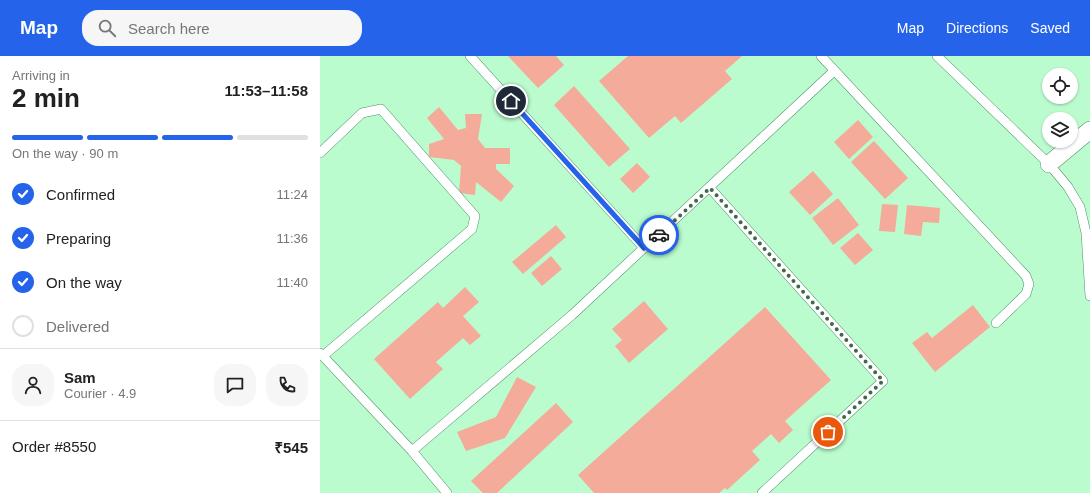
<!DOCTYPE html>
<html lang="en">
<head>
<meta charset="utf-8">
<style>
  body { margin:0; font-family:Arial,sans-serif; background:#f6f6f6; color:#222; height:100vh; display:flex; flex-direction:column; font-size:15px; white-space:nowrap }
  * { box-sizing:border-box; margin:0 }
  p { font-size:13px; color:#767676 }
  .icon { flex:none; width:22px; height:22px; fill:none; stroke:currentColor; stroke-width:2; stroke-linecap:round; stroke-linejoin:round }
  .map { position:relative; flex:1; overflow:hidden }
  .details { display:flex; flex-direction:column; background:#fff; width:320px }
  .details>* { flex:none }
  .fabs { position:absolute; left:722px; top:12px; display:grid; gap:8px }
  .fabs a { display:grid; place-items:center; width:36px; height:36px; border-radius:50%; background:#fff; box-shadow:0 1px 3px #0004; font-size:20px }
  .pin { position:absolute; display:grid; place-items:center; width:34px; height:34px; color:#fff; margin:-17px; border:2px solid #fff; border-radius:50%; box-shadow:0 1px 4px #0007 }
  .courier { position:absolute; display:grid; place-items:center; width:40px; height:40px; margin:-20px; border:3px solid #2563eb; border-radius:50%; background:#fff; color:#222; box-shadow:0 1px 5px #0007 }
  .headline em { font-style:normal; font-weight:700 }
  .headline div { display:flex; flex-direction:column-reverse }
  .headline { display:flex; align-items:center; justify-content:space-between; height:68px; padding:0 12px }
  h1 { font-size:26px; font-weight:700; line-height:30px }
  .bar { display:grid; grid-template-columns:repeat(4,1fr); gap:6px 4px; align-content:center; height:48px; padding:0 12px }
  .bar i { height:5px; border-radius:3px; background:#e0e0e0 }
  .bar .active { background:#2563eb }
  .bar p { grid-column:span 4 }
  .line { display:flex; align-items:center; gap:10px; padding:0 12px; border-top:1px solid #e0e0e0 }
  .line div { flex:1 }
  .round { display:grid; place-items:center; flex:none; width:42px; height:42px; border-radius:16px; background:#f6f6f6 }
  ol { padding:0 12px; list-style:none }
  li { display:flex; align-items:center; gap:12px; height:44px }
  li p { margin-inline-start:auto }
  li .icon { padding:4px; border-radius:50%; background:#2563eb; color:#fff; stroke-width:4 }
  li:last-child { color:#767676 }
  li i { width:22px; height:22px; border:2px solid #e0e0e0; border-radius:50% }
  header { display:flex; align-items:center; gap:24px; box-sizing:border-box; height:56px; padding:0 20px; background:#2563eb; color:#fff }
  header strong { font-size:19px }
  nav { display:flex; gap:22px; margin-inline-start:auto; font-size:14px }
  .search { width:280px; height:36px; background:#f6f6f6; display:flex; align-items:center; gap:10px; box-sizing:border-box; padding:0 14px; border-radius:16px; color:#767676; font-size:15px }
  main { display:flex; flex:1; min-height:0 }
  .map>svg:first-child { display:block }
  .building { fill:#f4ab99 }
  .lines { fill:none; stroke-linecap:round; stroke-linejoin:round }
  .service-casing { stroke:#519067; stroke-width:10 }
  .minor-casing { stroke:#519067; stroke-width:18 }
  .service { stroke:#fff; stroke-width:9 }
  .minor { stroke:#fff; stroke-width:17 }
  .done { stroke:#41684d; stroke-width:4; stroke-dasharray:0 7.2 }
  .route { stroke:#2563eb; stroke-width:5 }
</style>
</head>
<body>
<header>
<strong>Map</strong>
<div class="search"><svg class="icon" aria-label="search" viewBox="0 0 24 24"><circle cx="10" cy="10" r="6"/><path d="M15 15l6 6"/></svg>Search here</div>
<nav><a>Map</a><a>Directions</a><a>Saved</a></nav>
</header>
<main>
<section class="details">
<div class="headline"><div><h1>2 min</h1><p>Arriving in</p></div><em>11:53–11:58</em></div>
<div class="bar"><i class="active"></i><i class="active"></i><i class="active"></i><i></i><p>On the way · 90 m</p></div>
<ol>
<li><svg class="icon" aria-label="check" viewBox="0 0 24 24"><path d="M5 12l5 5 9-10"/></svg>Confirmed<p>11:24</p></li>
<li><svg class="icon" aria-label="check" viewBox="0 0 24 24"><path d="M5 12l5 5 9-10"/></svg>Preparing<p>11:36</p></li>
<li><svg class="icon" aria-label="check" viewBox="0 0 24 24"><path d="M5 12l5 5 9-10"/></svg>On the way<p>11:40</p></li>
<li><i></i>Delivered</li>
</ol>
<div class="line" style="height:72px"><a class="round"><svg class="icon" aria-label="person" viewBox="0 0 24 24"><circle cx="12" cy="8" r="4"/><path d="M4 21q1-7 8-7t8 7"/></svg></a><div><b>Sam</b><p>Courier · 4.9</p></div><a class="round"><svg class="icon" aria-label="chat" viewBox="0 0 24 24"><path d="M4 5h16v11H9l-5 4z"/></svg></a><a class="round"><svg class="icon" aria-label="phone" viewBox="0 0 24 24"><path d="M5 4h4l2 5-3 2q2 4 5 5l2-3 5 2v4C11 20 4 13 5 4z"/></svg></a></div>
<div class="line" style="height:52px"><div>Order #8550</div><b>₹545</b></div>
</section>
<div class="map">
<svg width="770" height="437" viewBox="0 0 770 437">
  <rect width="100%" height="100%" fill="#bafcce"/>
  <path class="building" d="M188,0H236L244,9L218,32Z
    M308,0H422L405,15L412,23L361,67L355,60L329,82L279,25Z
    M254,30L310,93L289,111L234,49Z
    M119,51L138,74L146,72L145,58H162L158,83L165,92H190V108H176V113L194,130L181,146L156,126L155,139L139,137L141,110L134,104L109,101V88L124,83L107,62Z
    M538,64L553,81L529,103L514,86Z
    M554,85L588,122L565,143L531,106Z
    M317,107L330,121L313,137L300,123Z
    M493,115L513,138L490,159L469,136Z
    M518,142L539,169L513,189L492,162Z
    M562,148L578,149L575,176L559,175Z
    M587,149L620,152L619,167L603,166L601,180L584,178Z
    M236,169L246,181L203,218L192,206Z
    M538,177L553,194L535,209L520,192Z
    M231,200L242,213L222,230L211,217Z
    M145,231L159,246L143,260L161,280L150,289L143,282L116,306L123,313L90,343L54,303L118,246L123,252Z
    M324,245L348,273L309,307L295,290L302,284L292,273Z
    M653,249L670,271L615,316L592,287L607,276L612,282Z
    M445,251L511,324L465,365L473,374L459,387L451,378L432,395L440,404L407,434L405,432L399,437H274L258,419Z
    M197,321L216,331L185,382L146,395L137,376L176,361Z
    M236,347L253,366L177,437H163L151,425Z"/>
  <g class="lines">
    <defs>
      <path id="service" d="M150,0L324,192
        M501,0L706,220L709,228L706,238L676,267
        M617,0L729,108L748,131L760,151L766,177L770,240
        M0,97L42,57L61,53L155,160L152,173L3,300
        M390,132L563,325L442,437
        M0,297L92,395L127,437
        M92,395L252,259L514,15"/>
      <path id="minor" d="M729,108L770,74"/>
    </defs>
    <use href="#service" class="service-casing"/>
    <use href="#minor" class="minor-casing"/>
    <use href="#service" class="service"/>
    <use href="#minor" class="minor"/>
  </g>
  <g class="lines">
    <path class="done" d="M339,179L390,132L563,325L508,376"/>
    <path class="route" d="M191,45L324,192L339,179"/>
  </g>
</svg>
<div class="fabs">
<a><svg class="icon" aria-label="locate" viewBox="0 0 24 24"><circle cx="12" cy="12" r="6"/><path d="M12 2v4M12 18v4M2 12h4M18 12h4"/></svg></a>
<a><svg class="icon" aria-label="layers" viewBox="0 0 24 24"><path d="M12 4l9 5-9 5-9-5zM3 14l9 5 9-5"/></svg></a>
</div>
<div class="pin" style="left:508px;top:376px;background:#ea580c"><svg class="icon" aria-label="bag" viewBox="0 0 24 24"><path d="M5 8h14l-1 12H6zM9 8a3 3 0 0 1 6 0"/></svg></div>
<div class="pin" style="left:191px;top:45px;background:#1f2937"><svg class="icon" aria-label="home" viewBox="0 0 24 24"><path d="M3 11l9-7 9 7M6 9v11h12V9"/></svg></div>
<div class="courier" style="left:339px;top:179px"><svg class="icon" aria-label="car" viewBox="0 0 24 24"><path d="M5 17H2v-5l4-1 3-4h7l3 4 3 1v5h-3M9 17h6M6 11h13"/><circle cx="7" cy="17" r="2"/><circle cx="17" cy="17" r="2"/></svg></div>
</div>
</main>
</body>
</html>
